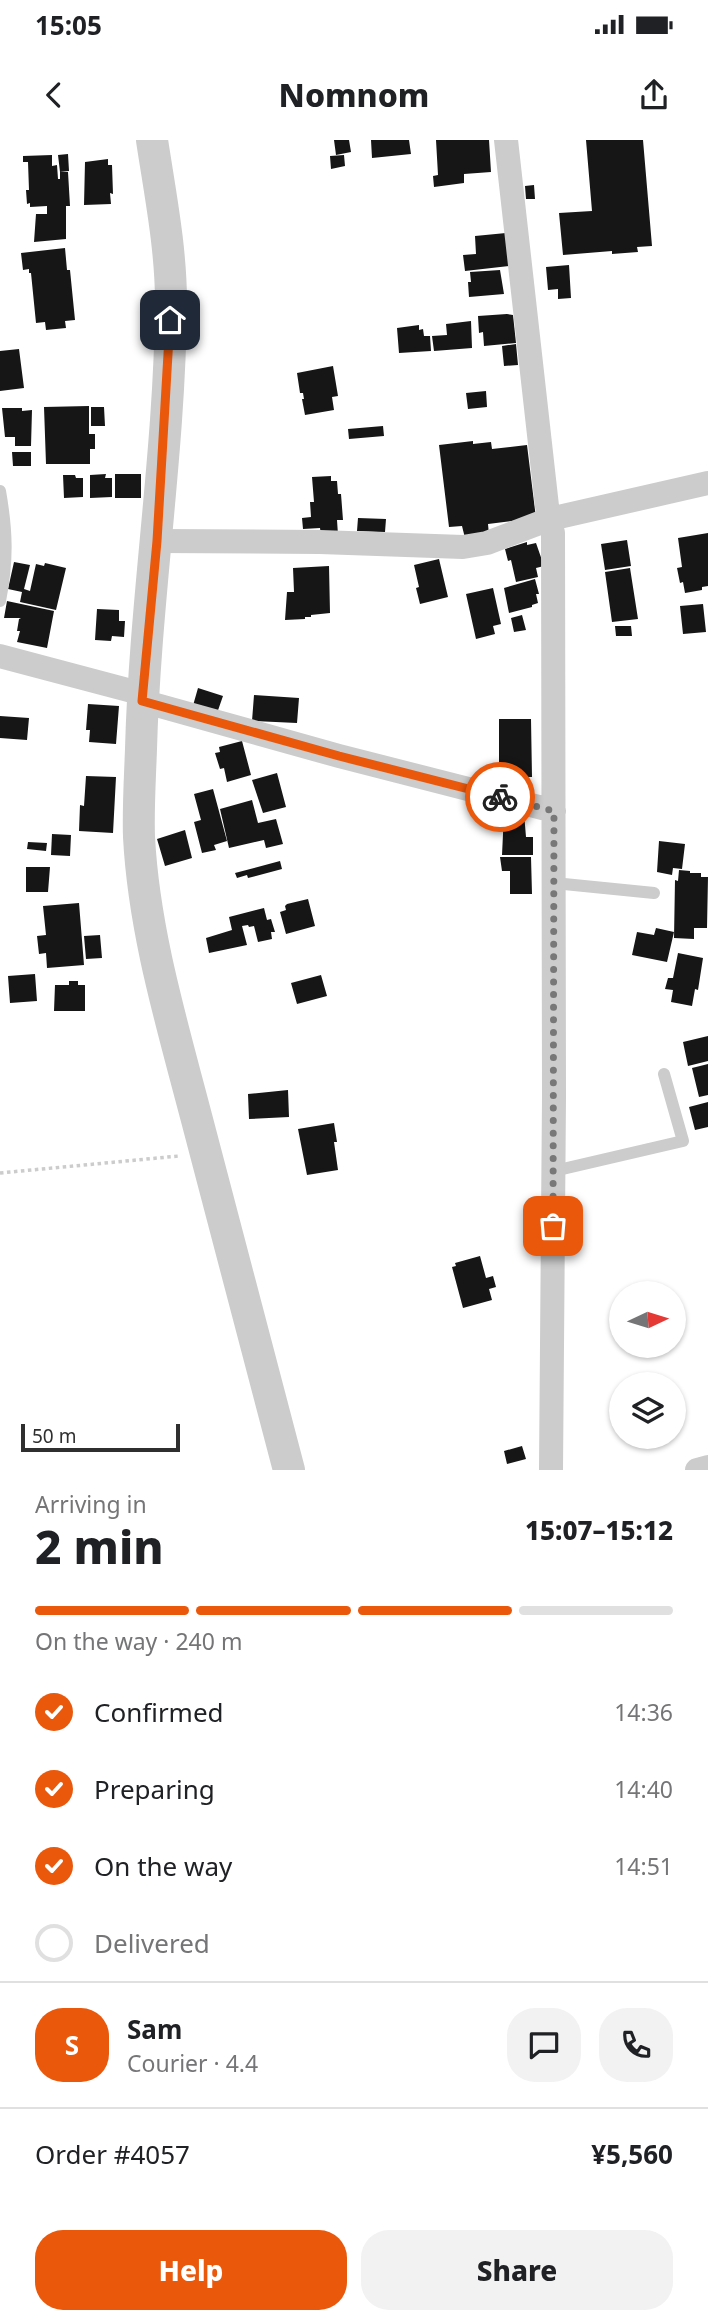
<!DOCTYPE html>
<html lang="en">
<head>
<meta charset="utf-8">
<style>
  body { margin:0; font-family:"Noto Sans",sans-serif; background:#f2f2f2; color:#202124; height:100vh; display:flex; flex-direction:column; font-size:26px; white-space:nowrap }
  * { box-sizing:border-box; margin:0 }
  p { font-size:23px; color:#757577 }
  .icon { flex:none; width:38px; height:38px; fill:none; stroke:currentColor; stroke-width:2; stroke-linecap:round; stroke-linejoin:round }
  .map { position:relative; height:1330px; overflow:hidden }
  .drawer { display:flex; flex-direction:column; background:#fff; flex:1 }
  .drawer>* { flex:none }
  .needle { width:46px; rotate:86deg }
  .fabs { position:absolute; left:609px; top:1141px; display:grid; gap:14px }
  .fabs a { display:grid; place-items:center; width:77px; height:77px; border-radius:50%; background:#fff; box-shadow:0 2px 5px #0004; font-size:35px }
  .scale { position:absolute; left:21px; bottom:18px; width:159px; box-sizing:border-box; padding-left:7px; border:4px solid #2f2f2f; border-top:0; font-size:19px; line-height:24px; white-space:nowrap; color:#2f2f2f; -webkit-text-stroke:5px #fff; paint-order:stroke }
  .pin { position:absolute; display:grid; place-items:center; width:60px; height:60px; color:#fff; margin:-30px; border-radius:14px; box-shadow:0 4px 10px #0006 }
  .courier { position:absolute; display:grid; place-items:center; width:70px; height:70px; margin:-35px; border:5px solid #ea580c; border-radius:50%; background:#fff; color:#222; box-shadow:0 2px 9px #0007 }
  .headline em { font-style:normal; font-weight:800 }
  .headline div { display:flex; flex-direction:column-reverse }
  .headline { display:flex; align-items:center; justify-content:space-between; height:119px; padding:0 35px }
  h1 { font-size:46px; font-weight:800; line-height:52px }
  .bar { display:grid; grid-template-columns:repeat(4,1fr); gap:10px 7px; align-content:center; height:84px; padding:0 35px }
  .bar i { height:9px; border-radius:5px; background:#e0e0e0 }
  .bar .selected { background:#ea580c }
  .bar p { grid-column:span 4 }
  .line { display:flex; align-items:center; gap:18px; padding:0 35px; border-top:2px solid #e0e0e0 }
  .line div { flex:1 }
  .round { display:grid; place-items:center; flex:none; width:74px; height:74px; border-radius:28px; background:#f2f2f2 }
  ol { padding:0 35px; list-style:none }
  li { display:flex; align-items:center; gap:21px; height:77px }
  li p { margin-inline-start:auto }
  li .icon { padding:7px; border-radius:50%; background:#ea580c; color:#fff; stroke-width:4 }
  li:last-child { color:#757577 }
  li i { width:38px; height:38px; border:4px solid #e0e0e0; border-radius:50% }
  .action { display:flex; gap:14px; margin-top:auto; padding:14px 35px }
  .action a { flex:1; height:80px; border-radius:28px; background:#ea580c; color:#fff; font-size:28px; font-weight:800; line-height:80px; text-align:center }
  .action a+a { background:#f2f2f2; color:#202124 }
  .status { display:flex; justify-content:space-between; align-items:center; height:49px; padding:0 35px; background:#fff; direction:ltr }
  .status svg { height:19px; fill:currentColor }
  header { display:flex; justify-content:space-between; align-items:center; height:91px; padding:0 35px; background:#fff; font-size:32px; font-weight:800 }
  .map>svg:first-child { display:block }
  .building { fill:#161616 }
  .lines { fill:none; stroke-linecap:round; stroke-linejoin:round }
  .path { stroke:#ccc; stroke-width:3.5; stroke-dasharray:3.5 3.5; stroke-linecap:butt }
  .service { stroke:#ccc; stroke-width:12 }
  .minor { stroke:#ccc; stroke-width:24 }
  .tertiary { stroke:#ccc; stroke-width:32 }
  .done { stroke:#787878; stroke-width:7; stroke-dasharray:0 12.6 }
  .route { stroke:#ea580c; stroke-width:9 }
</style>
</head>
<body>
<div class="status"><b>15:05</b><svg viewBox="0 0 49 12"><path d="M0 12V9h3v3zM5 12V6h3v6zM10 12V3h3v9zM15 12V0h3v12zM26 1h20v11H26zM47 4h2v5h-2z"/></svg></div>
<header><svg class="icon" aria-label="back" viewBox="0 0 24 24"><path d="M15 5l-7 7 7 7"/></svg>Nomnom<svg class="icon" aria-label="share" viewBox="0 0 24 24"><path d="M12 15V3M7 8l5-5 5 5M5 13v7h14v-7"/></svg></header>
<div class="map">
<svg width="708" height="1330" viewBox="0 0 708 1330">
  <rect width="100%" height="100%" fill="#fff"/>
  <path class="building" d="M334,0H349L351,12L336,15Z
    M371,0H409L411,14L372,18Z
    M436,0H489L491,32L464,34V43L434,47L433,36L438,35Z
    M586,0H643L652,106L637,107L638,112L612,114V111L563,115L559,73L592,71Z
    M68,14L69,31L60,32L58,15Z
    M52,15V26L57,25L58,39H60V32H68L70,66H66V99L34,102L36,74H47V66L30,67V63L27,64L26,50H29L28,22H23V16Z
    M344,15L345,26L331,29L330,16Z
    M108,19V25H112L113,54L110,53L111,64L84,65L85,22Z
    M534,45L535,59H526L525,46Z
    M506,93L509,126L465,131L463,115L476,114L475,96Z
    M65,108L67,130H70L75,180L65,181L66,188L46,190L45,182L36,183L31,133H29V129L23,130L21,113Z
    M569,125L571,158L558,159V149L548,150L546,127Z
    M500,130L504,154L469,157L468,142H471L470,132Z
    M507,174L513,175L516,203L484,206L483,192L479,193L478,176Z
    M471,181L472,208L434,211L432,196L447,195L446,184Z
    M419,185V190L423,189L424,196H430L431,211L399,213L397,188Z
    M516,204L518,225L504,226L502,206Z
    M19,209L24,248L0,251V211Z
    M333,226L338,256L332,257L334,270L305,275L302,259H304L303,253H300L297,233Z
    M486,251L487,267L468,269L466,253Z
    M89,266V294H95V309H90V324H46L44,267Z
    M91,267H104L105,286H91Z
    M2,268H22V271L32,270L31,306H15V297H5Z
    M383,286L384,296L349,299L348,289Z
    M473,301V304L491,302L492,309L527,305L536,378L488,384L489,395L465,398L462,386L449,387L439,305Z
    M12,312H31V326H13Z
    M106,334L105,338H112V357L90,358V335Z
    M115,334H141V358H115Z
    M63,335H75L76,338H83V357L64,358Z
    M331,336V341H337L338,354H341L343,380H337L338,395H321L320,388L303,389L302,378L311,377L310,362H314L312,337Z
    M358,378L386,379L385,392L357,391Z
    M708,393V446L702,447V450L685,453L683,442L680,443L677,428L682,427L678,398Z
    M627,400L631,426L605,430L601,404Z
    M527,402V405L536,403L544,426L536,428L538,437L516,442L511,420L508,421L505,409Z
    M439,419L448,457L420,464L416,448L419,447L414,425Z
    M14,422L30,425L24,449L30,451L36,424L44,426L45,423L66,428L56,470L20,462L22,452L8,449Z
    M329,426L330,473L311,475V477H305V479L285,480L287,452H294L293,428Z
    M630,428L638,479L612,482L605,432Z
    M535,439L539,454H536L538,463L532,465V467L509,473L504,448Z
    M493,448L501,484L493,486L495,494L476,499L466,454Z
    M7,461L54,471L47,508L17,502L20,491H17L19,479L21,478H4Z
    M703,464L706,492L683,494L680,466Z
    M97,469L119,470V481H125L124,497L112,496L111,501L95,500Z
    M522,475L526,490L514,492L511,478Z
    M615,486H631L632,496H616Z
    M198,548L223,556L216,576L192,569Z
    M254,555L299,558L297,583L252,581Z
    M88,564L119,566L116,604L89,602L90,590H86Z
    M0,576L29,578L27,600L0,598Z
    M499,579H531L532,637H499Z
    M242,601L251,635L227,642L224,628L220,629L215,613L220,612L219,607Z
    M277,633L286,667L263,673L252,640Z
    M86,636L116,637L113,693L79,691L80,665L84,666Z
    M213,649L227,701L214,705L216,710L202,713L194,682L201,680L194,654Z
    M252,660L258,683L276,679L283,704L266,708L264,700L229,708L220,669Z
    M504,673H524L526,697H533V715H502Z
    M185,690L192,718L165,726L157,699Z
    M52,694L71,695L70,716L51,715Z
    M659,701L685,704L682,729L673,728L672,735L657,732Z
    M28,702L47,703L46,711L27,709Z
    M500,717H531L532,754H510V731H502Z
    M280,721L282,729L248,738L247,735L237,738L235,733Z
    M26,727H50L48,752H26Z
    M679,730L690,731V733H701V737H708L707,788H694V799L674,798L675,740L678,741Z
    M308,759L315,786L286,794L280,772L286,770L285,766L287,764Z
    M79,763L84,825L47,828L46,813L39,814L37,796L46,795L43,766Z
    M264,768L267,780L271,779L275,792H271L272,799L258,802L254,786L249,787L248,785L242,786L247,805L209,813L206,798L232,790L229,777Z
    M656,788L674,792L667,822L632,815L637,792L654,795Z
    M100,795L102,818L86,819L84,796Z
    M678,813L703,818L698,850L695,849L692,866L671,862L673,850L665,849L668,838H673Z
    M35,834L37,861L10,863L8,836Z
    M321,835L327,856L297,864L291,843Z
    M69,841H78V845H85V871H54L55,845H69Z
    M708,896V921L688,926L683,902Z
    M708,924V955L699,957L692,928Z
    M288,950L289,977L249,979L248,954Z
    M708,962V987L695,990L689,967Z
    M334,983L337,1002H334L338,1030L307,1035L298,989Z
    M480,1116L486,1138L493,1136L496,1147L489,1149L492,1160L463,1168L452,1127L456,1126L455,1123Z
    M522,1306L526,1319L507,1324L504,1311Z"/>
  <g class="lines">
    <path class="path" d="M0,1033L179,1016"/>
    <path class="service" d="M0,351C7,391 8,420 0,461
      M554,743L654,753
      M554,1031L683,1001L664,934"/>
    <path class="minor" d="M506,0L547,366L553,393L554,957L551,1330
      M157,401L320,402L463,407L487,403L550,379L708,343
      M0,516L143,554
      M142,561L339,616L554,671
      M697,1330L708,1327"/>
    <path class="tertiary" d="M152,0C160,53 171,108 171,162C170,311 145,459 141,609C140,638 138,668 139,697C144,792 172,884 196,976C227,1094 258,1212 289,1330"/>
  </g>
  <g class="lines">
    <path class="done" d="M500,657L554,671L553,1086"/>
    <path class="route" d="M170,180L157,401L142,561L339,616L500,657"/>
  </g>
</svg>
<div class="fabs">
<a><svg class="needle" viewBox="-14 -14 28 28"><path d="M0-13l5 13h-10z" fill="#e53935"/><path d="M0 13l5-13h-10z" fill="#757577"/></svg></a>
<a><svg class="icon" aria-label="layers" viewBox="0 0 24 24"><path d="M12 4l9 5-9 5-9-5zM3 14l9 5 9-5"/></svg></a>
</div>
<div class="scale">50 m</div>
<div class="pin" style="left:553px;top:1086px;background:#ea580c"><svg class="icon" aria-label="bag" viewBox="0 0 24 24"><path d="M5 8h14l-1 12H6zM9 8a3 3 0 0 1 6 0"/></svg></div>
<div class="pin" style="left:170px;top:180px;background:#1f2937"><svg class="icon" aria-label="home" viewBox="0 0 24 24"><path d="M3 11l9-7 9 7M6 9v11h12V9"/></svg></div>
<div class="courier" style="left:500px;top:657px"><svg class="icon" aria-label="bike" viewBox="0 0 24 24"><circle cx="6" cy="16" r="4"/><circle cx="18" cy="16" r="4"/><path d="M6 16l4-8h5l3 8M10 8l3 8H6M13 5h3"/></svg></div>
</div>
<section class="drawer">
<div class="headline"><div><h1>2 min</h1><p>Arriving in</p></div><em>15:07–15:12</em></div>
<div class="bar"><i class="selected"></i><i class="selected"></i><i class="selected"></i><i></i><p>On the way · 240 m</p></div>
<ol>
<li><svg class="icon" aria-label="check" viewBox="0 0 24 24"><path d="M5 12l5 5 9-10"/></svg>Confirmed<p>14:36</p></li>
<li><svg class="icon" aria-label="check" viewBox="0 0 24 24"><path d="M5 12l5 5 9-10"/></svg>Preparing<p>14:40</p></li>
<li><svg class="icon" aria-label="check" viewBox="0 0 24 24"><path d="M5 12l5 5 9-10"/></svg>On the way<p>14:51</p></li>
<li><i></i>Delivered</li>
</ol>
<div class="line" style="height:126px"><b class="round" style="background:#ea580c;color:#fff">S</b><div><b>Sam</b><p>Courier · 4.4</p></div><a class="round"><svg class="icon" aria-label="chat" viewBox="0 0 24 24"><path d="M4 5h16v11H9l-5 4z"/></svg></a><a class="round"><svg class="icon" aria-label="phone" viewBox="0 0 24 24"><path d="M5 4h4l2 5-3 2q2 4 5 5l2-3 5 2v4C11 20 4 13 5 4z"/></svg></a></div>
<div class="line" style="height:91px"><div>Order #4057</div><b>¥5,560</b></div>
<div class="action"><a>Help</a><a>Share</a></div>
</section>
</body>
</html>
